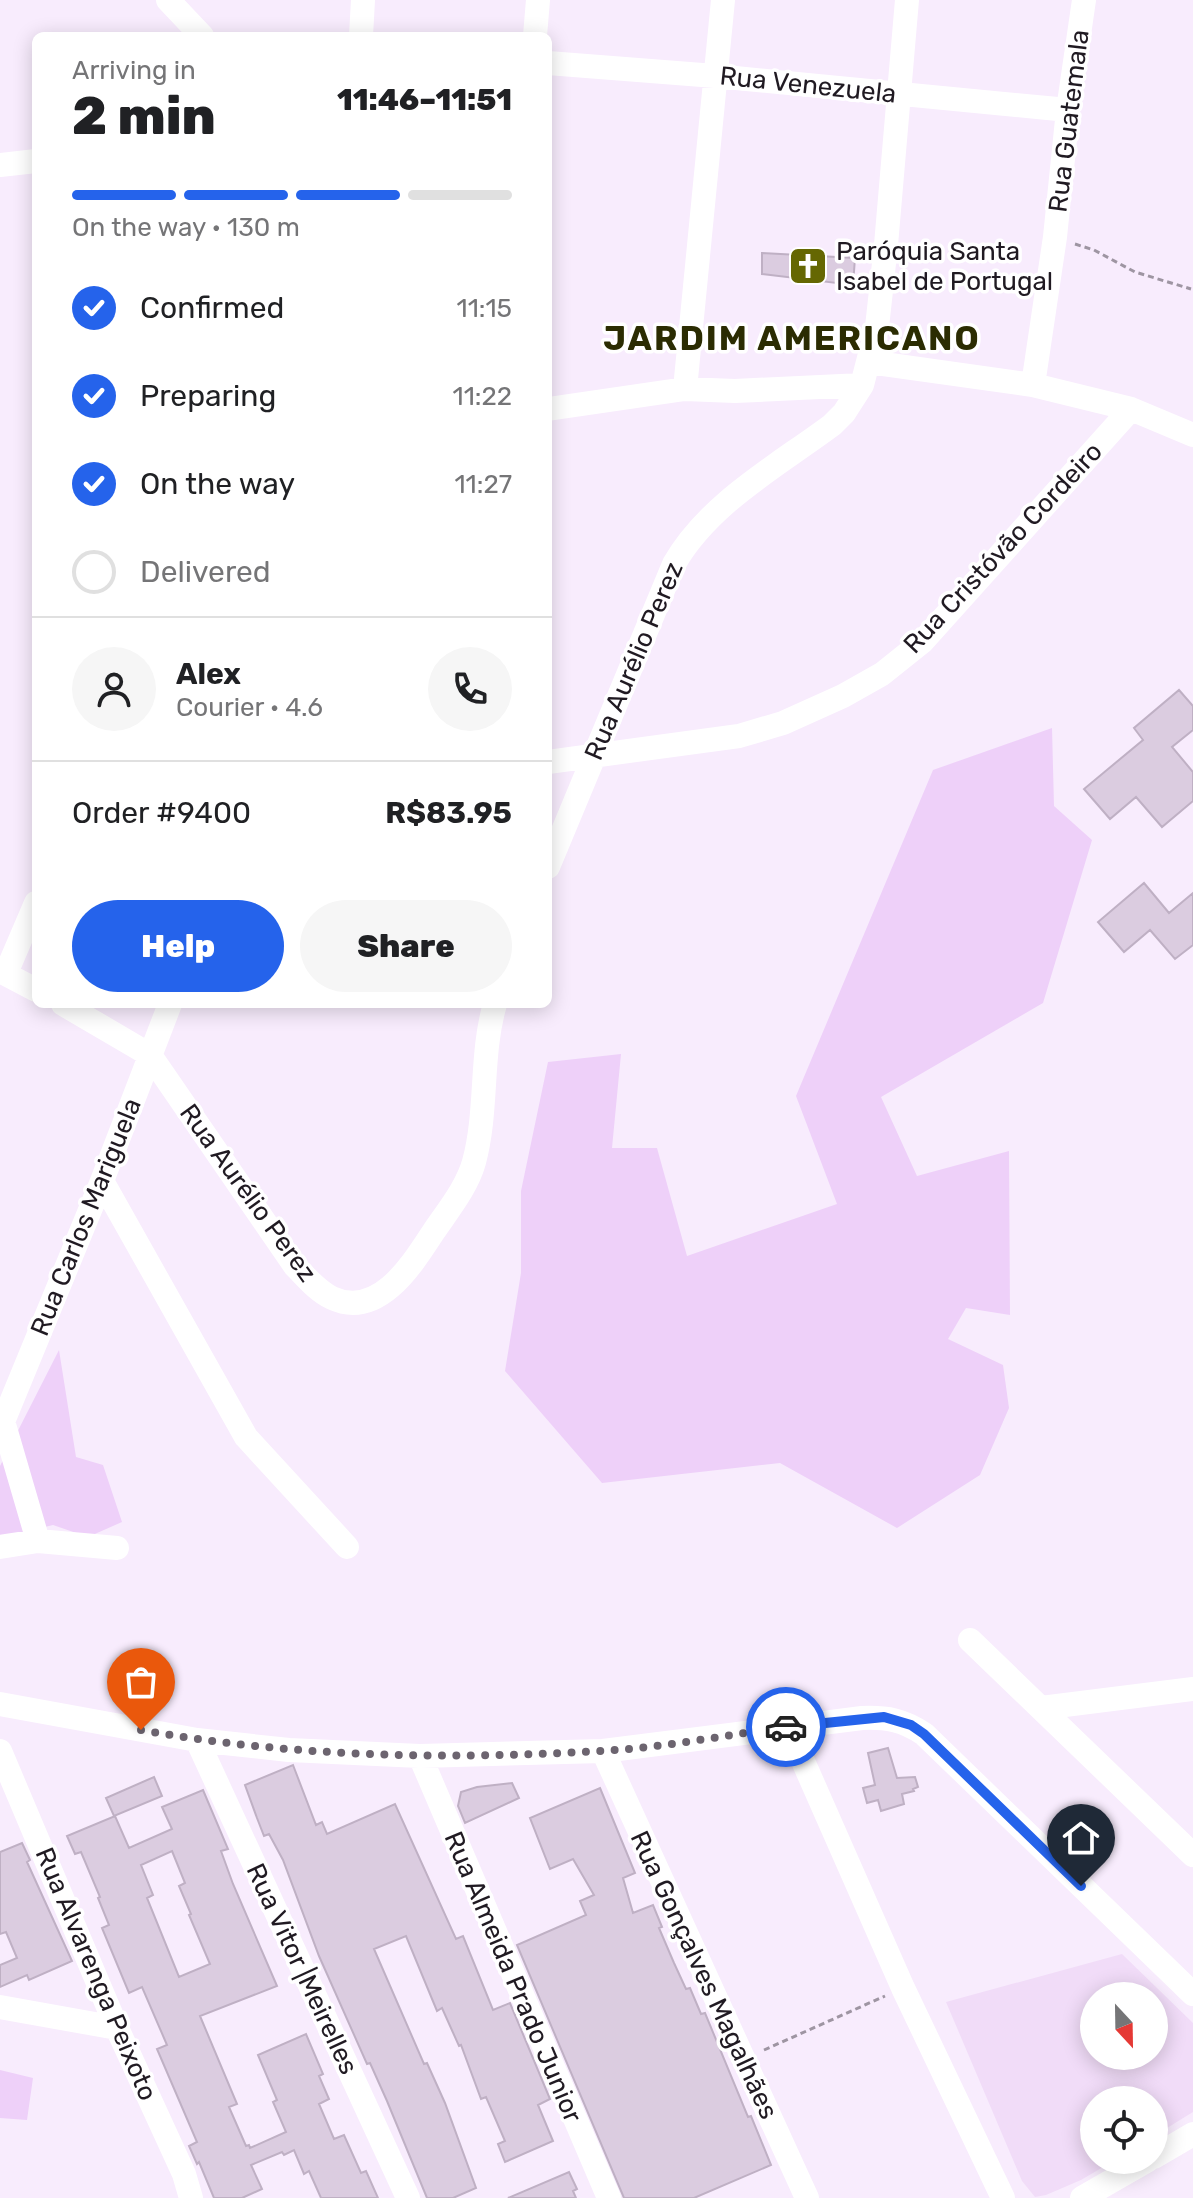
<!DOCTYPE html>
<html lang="en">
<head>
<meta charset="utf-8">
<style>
  body { margin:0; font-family:Rubik,sans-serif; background:#f6f6f6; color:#202124; height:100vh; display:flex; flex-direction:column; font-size:30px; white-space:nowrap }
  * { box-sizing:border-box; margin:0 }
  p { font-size:26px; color:#757577 }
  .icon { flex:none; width:44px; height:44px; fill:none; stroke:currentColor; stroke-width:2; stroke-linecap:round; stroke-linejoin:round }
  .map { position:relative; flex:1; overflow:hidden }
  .sheet { position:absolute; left:32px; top:32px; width:520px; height:976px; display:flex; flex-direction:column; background:#fff; border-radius:12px; box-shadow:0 4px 20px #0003 }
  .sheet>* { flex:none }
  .needle { width:52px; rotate:158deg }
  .controls { position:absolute; left:1080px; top:1982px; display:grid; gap:16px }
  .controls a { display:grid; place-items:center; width:88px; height:88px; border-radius:50%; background:#fff; box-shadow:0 4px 20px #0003; font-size:40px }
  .pin { position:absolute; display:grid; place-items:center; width:68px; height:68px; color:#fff; margin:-82px -34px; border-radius:50% 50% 50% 0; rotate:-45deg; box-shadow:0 0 8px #0007 }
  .pin .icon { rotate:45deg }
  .courier { position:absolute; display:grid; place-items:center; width:80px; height:80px; margin:-40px; border:6px solid #2563eb; border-radius:50%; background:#fff; color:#222; box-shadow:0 2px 10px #0007 }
  .headline em { font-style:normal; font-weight:800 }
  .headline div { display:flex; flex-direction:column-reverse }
  .headline { display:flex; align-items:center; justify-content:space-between; height:136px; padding:0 40px }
  h1 { font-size:52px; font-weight:800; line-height:60px }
  .bar { display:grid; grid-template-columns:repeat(4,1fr); gap:12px 8px; align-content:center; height:96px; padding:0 40px }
  .bar i { height:10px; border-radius:6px; background:#e0e0e0 }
  .bar .on { background:#2563eb }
  .bar p { grid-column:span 4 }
  .line { display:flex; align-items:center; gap:20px; padding:0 40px; border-top:2px solid #e0e0e0 }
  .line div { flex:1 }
  .round { display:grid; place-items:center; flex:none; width:84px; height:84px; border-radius:42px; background:#f6f6f6 }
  ol { padding:0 40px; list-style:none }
  li { display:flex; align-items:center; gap:24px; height:88px }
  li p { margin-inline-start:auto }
  li .icon { padding:8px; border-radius:50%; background:#2563eb; color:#fff; stroke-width:4 }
  li:last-child { color:#757577 }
  li i { width:44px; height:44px; border:4px solid #e0e0e0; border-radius:50% }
  .cta { display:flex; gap:16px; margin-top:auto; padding:16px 40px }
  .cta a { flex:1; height:92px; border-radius:48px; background:#2563eb; color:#fff; font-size:32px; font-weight:800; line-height:92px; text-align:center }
  .cta a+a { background:#f6f6f6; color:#202124 }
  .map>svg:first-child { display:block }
  .built { fill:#f1dcf8; fill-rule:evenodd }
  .green { fill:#eed0f9 }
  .building { fill:#dbcce0; stroke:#bfb0c4; stroke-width:2; fill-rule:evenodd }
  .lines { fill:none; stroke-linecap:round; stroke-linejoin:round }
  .path { stroke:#9e95a2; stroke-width:3; stroke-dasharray:6 4; stroke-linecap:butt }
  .minor { stroke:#fff; stroke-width:24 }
  .done { stroke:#6c646f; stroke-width:8; stroke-dasharray:0 14.4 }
  .route { stroke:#2563eb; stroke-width:10 }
  .labels { text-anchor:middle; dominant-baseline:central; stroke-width:7; stroke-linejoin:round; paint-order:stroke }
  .street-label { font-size:26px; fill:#201a22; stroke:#fff }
  .poi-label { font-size:26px; fill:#201a22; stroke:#fff; text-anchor:start }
  .district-label { font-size:34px; font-weight:bold; letter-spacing:2px; fill:#2b2c02; stroke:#fff }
</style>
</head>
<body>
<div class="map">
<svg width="1193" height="2198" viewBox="0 0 1193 2198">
  <rect width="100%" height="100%" fill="#f8ecfd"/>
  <path class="built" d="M1122,1954L1193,2023V2112L1154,2136V2100H1094V2160H1115L1081,2180L1046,2195L1035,2197L1022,2181L946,2002ZM1094,1996H1154V2056H1094Z"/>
  <path class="green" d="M1052,728L1054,806L1092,840L1043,1003L881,1097L917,1176L1009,1151L1010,1315L966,1308L948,1339L1003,1365L1009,1408L980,1475L897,1528L780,1463L602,1483L505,1371L521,1273V1191L548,1062L621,1054L612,1148H657L687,1256L837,1204L796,1096L933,770Z
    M59,1350L76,1457L103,1465L122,1522L88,1537L53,1525L0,1538V1466Z
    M0,2070L33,2078L27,2120L0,2118Z"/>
  <path class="building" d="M762,253L855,258L853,285L762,274Z
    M1179,690L1193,706V730L1172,747L1193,772V801L1162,827L1136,797L1110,819L1084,789L1143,740L1134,728Z
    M1144,883L1169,913L1193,893V945L1175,959L1150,930L1124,952L1098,922Z
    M888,1748L897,1778L915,1777L918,1787L913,1789L914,1791L902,1794L904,1804L881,1811L878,1800L867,1803L863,1788L875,1785L868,1753Z
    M293,1765L316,1825L322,1822L327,1834L395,1804L456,1939L463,1936L493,2010L510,2003L550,2099L538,2105L553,2141L505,2162L498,2144L505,2141L486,2097L481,2099L461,2045L459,2046L442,2008L437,2011L406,1936L374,1949L424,2064L427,2063L445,2103L476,2188L453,2198H427L387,2101L370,2063L367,2064L319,1956L283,1860L269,1834L264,1836L257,1818L245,1785Z
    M154,1777L162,1796L114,1816L106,1798Z
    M512,1783L519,1798L465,1823L458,1806L461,1792L477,1787Z
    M600,1788L635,1873L623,1878L633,1913L653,1905L662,1927L659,1928L674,1963L686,1989L690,1988L701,2014L705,2013L748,2117L751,2116L771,2165L694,2198H624L517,1945L586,1915L580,1901L594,1895L573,1859L550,1869L530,1818Z
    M203,1790L228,1849L221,1851L233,1884L277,1986L200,2016L237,2104L229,2107L246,2146L249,2145L250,2148L286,2132L273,2102L277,2100L258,2055L306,2034L323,2074L319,2076L329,2099L319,2104L334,2139L344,2135L361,2173L366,2171L378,2198H321L309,2171L304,2174L294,2150L284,2155L282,2152L251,2165L262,2189L242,2198H214L199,2162L197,2164L189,2146L197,2142L157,2049L167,2045L142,1987L129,1993L102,1928L109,1925L98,1898L100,1897L81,1852L75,1854L67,1836L115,1816L129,1848L172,1829L162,1807ZM172,1851L185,1883L179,1886L191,1914L189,1915L210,1964L179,1977L147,1898L153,1895L141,1865Z
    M22,1843L30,1860L27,1862L72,1961L29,1980L27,1975L0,1987V1965L17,1958L6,1932L0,1934V1852Z
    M569,2172L577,2189L573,2191L576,2198H508Z"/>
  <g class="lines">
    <path class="path" d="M1075,244L1094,250L1135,272L1191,289
      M764,2050L885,1996"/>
    <path class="minor" d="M168,0L202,36
      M361,36L363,0
      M535,36L538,0
      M548,63L715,76L1068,110
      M0,165L36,161
      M869,362L1033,385L1131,409L1193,435
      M1033,385L1055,237L1068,110L1084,0
      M685,389L723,0
      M548,409L685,389L735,391L862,385
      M548,762L739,736L783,723L843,696L882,674L922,642L1131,409
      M548,867L674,564C709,503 777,466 832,425L844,413L862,385L877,327L886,245L907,0
      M0,971L36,990
      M6,973L36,903
      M63,1004L150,1055L295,1266C306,1277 317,1291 332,1298C379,1320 413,1263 434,1231C449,1209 467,1187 474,1162C488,1110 480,1055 495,1004
      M102,1181L246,1437L347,1547
      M3,1421L38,1541
      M0,1429L102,1181L170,1004
      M0,1547L38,1541L117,1548
      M970,1640L1193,1855
      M0,1704L197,1740L289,1750L420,1756L603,1751L862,1718C887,1717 903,1720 924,1734L1193,1994
      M1041,1708L1193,1689
      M788,1727L903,1988L1003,2198
      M197,1740L408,2198
      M0,1751L117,2028L184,2174L191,2198
      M603,1751L807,2198
      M420,1756L609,2198
      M0,2007L117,2028
      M1154,2157L1193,2134
      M1082,2198L1148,2160"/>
  </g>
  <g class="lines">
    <path class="done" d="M141,1730C292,1757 447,1760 600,1751C662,1748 725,1735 786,1727"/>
    <path class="route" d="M786,1727L884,1717L911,1725L924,1734L1081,1886"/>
  </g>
  <defs>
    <symbol id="church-square" viewBox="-11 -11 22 22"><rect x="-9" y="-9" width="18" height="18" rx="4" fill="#656702" stroke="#fff"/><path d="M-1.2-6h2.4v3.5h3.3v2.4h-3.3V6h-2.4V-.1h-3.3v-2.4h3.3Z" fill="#fff"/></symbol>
  </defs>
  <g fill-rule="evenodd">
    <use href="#church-square" x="786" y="244" width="44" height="44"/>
  </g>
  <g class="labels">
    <g class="street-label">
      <text transform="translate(808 85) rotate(6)">Rua Venezuela</text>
      <text transform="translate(1069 121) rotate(-83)">Rua Guatemala</text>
      <text transform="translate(1003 548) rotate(-47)">Rua Cristóvão Cordeiro</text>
      <text transform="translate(634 661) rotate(-67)">Rua Aurélio Perez</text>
      <text transform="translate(248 1193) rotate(54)">Rua Aurélio Perez</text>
      <text transform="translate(86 1217) rotate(-68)">Rua Carlos Mariguela</text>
      <text transform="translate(302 1969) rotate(65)">Rua Vitor |Meirelles</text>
      <text transform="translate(96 1974) rotate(67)">Rua Alvarenga Peixoto</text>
      <text transform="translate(704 1975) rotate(65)">Rua Gonçalves Magalhães</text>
      <text transform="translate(513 1977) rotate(67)">Rua Almeida Prado Junior</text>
    </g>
    <g class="poi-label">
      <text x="836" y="251">Paróquia Santa<tspan x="836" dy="30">Isabel de Portugal</tspan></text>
    </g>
    <g class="district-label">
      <text x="792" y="338">JARDIM AMERICANO</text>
    </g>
  </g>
</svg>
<div class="controls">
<a><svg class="needle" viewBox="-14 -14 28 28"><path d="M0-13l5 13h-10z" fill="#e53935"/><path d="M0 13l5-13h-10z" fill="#757577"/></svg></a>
<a><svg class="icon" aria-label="locate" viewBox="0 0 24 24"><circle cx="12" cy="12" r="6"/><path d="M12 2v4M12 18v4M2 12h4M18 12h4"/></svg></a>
</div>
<div class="pin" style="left:141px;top:1730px;background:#ea580c"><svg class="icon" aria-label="bag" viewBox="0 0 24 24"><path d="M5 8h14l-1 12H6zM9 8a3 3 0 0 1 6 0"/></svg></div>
<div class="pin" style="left:1081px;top:1886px;background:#1f2937"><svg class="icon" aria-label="home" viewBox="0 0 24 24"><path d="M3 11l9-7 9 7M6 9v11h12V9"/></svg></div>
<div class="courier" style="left:786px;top:1727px"><svg class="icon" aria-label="car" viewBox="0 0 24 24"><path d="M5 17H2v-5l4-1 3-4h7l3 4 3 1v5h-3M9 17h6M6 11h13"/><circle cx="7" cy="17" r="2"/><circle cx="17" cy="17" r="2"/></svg></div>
<section class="sheet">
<div class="headline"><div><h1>2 min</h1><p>Arriving in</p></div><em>11:46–11:51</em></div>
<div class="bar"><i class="on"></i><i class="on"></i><i class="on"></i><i></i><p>On the way · 130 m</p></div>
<ol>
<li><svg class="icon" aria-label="check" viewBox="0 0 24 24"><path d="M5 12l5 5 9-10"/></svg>Confirmed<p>11:15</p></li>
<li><svg class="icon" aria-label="check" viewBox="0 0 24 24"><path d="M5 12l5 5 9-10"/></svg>Preparing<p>11:22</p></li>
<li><svg class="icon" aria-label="check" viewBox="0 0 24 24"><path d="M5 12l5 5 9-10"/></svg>On the way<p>11:27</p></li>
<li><i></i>Delivered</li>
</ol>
<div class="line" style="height:144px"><a class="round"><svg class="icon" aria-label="person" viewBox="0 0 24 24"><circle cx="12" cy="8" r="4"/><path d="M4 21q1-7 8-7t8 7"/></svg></a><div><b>Alex</b><p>Courier · 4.6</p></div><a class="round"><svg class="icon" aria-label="phone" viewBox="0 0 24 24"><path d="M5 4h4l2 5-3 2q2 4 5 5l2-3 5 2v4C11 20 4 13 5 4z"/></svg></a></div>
<div class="line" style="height:104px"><div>Order #9400</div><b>R$83.95</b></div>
<div class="cta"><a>Help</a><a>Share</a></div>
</section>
</div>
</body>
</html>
